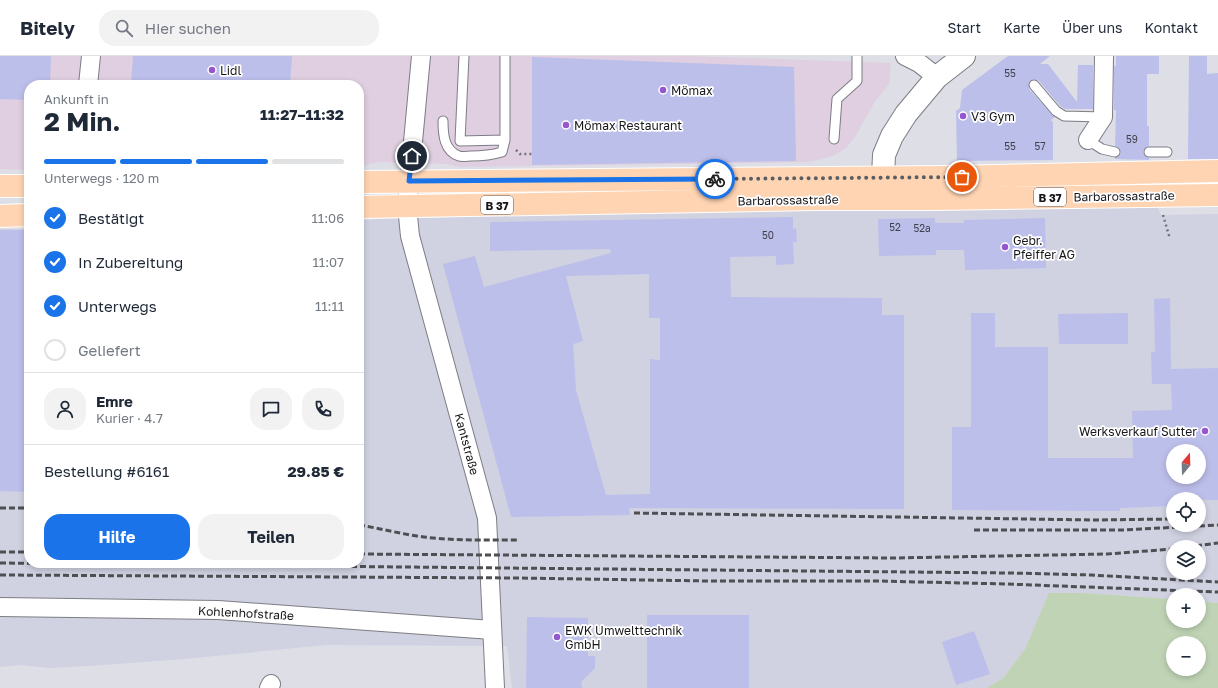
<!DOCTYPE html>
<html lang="de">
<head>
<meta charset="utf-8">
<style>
  body { margin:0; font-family:"Golos Text",sans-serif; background:#f2f2f3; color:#1f2937; height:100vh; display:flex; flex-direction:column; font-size:15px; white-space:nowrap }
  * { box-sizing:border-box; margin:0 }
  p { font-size:13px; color:#747a83 }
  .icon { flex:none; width:22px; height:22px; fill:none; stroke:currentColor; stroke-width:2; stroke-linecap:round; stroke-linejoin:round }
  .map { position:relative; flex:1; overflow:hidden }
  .side { position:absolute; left:24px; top:24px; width:340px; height:488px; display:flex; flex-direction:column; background:#fff; border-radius:16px; box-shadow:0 2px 6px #0003 }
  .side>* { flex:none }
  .needle { width:26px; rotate:19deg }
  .buttons { position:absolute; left:1166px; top:388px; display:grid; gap:8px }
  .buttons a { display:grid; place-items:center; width:40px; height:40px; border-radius:50%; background:#fff; box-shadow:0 2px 6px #0003; font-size:20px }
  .pin { position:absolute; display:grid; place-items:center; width:34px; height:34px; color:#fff; margin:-17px; border:2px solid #fff; border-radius:50%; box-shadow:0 1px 4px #0007 }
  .courier { position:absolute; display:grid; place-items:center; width:40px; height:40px; margin:-20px; border:3px solid #1a73e8; border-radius:50%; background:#fff; color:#222; box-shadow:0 1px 5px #0007 }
  .head em { font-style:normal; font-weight:700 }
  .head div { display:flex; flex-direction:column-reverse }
  .head { display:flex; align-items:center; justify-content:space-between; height:68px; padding:0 20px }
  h1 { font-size:26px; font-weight:700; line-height:30px }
  .bar { display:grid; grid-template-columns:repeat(4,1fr); gap:6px 4px; align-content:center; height:48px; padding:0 20px }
  .bar i { height:5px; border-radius:3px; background:#e0e1e3 }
  .bar .active { background:#1a73e8 }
  .bar p { grid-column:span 4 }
  .line { display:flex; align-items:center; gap:10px; padding:0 20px; border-top:1px solid #e0e1e3 }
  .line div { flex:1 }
  .round { display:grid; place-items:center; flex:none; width:42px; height:42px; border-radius:16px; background:#f2f2f3 }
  ol { padding:0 20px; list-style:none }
  li { display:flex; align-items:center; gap:12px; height:44px }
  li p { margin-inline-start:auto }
  li .icon { padding:4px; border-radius:50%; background:#1a73e8; color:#fff; stroke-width:4 }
  li:last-child { color:#747a83 }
  li i { width:22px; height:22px; border:2px solid #e0e1e3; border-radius:50% }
  .button { display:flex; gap:8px; margin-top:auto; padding:8px 20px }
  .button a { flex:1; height:46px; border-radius:16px; background:#1a73e8; color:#fff; font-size:16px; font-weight:700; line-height:46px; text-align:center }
  .button a+a { background:#f2f2f3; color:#1f2937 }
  header { display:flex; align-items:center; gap:24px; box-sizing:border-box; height:56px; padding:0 20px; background:#fff; border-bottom:1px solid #e0e1e3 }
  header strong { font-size:19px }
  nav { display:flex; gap:22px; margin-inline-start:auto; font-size:14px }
  .search { width:280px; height:36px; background:#f2f2f3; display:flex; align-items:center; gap:10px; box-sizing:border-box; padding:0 14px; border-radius:16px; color:#747a83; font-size:15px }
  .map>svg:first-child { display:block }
  .commercial { fill:#dfcfe0 }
  .built { fill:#d0d1e1; fill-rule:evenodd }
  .green { fill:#c0d4b5; fill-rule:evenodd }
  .building { fill:#bdbfeb; fill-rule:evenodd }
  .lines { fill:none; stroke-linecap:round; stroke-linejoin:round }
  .lane-casing { stroke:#7d7d85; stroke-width:11 }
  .street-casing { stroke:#7d7d85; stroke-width:20 }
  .secondary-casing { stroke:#7d7d85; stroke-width:24 }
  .primary-casing { stroke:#fff; stroke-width:24 }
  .path { stroke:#737379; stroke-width:2.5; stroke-dasharray:2 3; stroke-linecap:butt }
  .lane { stroke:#fff; stroke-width:9 }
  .street { stroke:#fff; stroke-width:18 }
  .secondary { stroke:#fff; stroke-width:22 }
  .primary { stroke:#fed4b3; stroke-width:22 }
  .rail { stroke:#4e4f53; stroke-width:3; stroke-dasharray:6 3; stroke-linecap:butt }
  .done { stroke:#5c5d61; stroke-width:4; stroke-dasharray:0 7.2 }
  .route { stroke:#1a73e8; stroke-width:5 }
  .poi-dot { fill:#9457cd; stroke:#fff; stroke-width:1.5 }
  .labels { text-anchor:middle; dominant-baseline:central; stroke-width:3.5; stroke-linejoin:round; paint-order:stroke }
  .number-label { font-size:10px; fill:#40414e }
  .shield { fill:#fff; stroke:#5d5d5f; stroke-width:1 }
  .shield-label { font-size:11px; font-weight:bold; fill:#17171a }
  .poi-label { font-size:12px; fill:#17171a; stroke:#fff; text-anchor:start }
  .street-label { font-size:12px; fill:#17171a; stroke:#fff }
</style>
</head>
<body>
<header>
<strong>Bitely</strong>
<div class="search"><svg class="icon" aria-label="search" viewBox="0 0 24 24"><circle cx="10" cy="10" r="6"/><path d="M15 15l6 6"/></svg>Hier suchen</div>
<nav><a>Start</a><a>Karte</a><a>Über uns</a><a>Kontakt</a></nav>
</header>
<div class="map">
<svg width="1218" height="632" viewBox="0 0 1218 632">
  <rect width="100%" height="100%" fill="#dddee6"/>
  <path class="commercial" d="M0,0H688L891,7L889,28L874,47L855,81L846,92L833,100L809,106L460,111L446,108L380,106L359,110V29H29V114L0,113Z"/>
  <path class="built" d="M1153,142L1161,159L1218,158V547L1199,545V539H1173V543L1082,537L1049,538L1025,593L1003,622L987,632H512L507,590L326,589L184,603L89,610L48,612L21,609L0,611V173H29V507H359V164L814,150ZM1173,395H1199V421H1173ZM1173,443H1199V469H1173ZM1173,491H1199V517H1173Z"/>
  <path class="green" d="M1049,537H1082L1173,543V565H1199V545L1218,547V632H987L1003,622L1025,593ZM1173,587H1199V613H1173Z"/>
  <path class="building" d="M0,0H51L50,29H29V44L0,43Z
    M133,0H292L290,29H131Z
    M1008,0H1050L1040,8H1048L1077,46L1078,9H1093V53H1065L1060,50L1039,25L1033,23L1029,27V33L1055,61L1051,64L1053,66V104L957,105L956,55L960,52L962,34Z
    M1116,0H1159V18H1147V70H1149V90L1144,93L1143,96L1146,101L1149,102V104L1115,103V102L1119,100L1121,97L1119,92L1115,90L1116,54H1114V10H1116Z
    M1189,0H1207V18L1218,17V103H1188Z
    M532,1L794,11L796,105L532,109Z
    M793,161V173L796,172L797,186H793L794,208L776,209V200L730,201L731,241L882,242V259H904V453L629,452L630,459L511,461L443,208L475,200L484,231L611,197L610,193L490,195V166ZM649,218V262H660V304L650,303V438L606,439L576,334L573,288L583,285L566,220Z
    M935,162V167H964V164L1045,162L1046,212L965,214L964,194H936V199L879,200L878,163Z
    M0,174H29V436L0,435Z
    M1170,242L1171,313L1218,312V444L1173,443V450L1120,452V455L952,454V371H971V257H995V291H1048V402H1133L1132,355L1172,354L1171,328H1152L1151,296H1155L1154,243ZM1173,395H1199V421H1173Z
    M1128,257V288H1059L1058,258Z
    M647,559H749V632H647Z
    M527,561L588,562V600H595V612L581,626L582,632H526Z
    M974,575L990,618L956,629L942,586Z"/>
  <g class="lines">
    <defs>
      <path id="lane" d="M464,0L460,85L505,84
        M1034,29L1056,55L1064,60L1103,61
        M443,65C443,78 444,95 459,100C462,101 468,100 471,100C482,100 492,99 502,96L505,84V0
        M834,83L837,43L857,25V0
        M1088,84L1102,93L1115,96
        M1149,96H1167"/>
      <path id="street" d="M421,0L407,150L410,180L487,462L495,632
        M905,0L919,7L937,21
        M88,29L91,0
        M1088,84L1103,61L1104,0
        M0,551L218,554L492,574
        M269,632L271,628"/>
      <path id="secondary" d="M883,121L884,99L892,80L906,58L937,21L964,0"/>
      <path id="primary" d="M359,126L947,121L1218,115
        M0,130H29
        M359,151L815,143H933L1218,139
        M0,160L29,159"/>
    </defs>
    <use href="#lane" class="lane-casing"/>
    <use href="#street" class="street-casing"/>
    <use href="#secondary" class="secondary-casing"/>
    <use href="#primary" class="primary-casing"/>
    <path class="path" d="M516,94L520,98H532
      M1163,159L1170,183"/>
    <use href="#lane" class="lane"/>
    <use href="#street" class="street"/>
    <use href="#secondary" class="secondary"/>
    <use href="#primary" class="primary"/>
    <path class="rail" d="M0,452H29
      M634,457L1093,464L1173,463
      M359,469C378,472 397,477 417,480C450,485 484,484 518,484
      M974,474H1123L1218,469
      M1187,491L1218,487
      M0,496H29
      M359,498L893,502L1107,498L1173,493
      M0,507L1011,517L1091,519L1218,526
      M0,519L518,522L709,525H877L1007,528L1218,536"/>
  </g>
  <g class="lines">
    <path class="done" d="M715,123L962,121"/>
    <path class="route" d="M412,100L409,125L715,123"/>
  </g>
  <g class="poi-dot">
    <circle cx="212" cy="14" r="4"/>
    <circle cx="663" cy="34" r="4"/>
    <circle cx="963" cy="60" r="4"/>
    <circle cx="566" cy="69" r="4"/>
    <circle cx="1005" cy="191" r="4"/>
    <circle cx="1205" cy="375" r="4"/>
    <circle cx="557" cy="581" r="4"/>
  </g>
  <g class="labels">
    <g class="number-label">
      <text x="1010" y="17">55</text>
      <text x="1132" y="83">59</text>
      <text x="1010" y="90">55</text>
      <text x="1040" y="90">57</text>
      <text x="895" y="171">52</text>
      <text x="922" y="172">52a</text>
      <text x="768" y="179">50</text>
    </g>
    <g class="shield">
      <rect x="1034" y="132" width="32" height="18" rx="3"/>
      <rect x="481" y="140" width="32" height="18" rx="3"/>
    </g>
    <g class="shield-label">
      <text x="1050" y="141">B 37</text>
      <text x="497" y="149">B 37</text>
    </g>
    <g class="poi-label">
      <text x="220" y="14">Lidl</text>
      <text x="671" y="34">Mömax</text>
      <text x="971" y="60">V3 Gym</text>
      <text x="574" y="69">Mömax Restaurant</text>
      <text x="1013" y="184">Gebr.<tspan x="1013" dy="14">Pfeiffer AG</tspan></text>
      <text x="1197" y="375" text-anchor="end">Werksverkauf Sutter</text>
      <text x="565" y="574">EWK Umwelttechnik<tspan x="565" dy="14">GmbH</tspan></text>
    </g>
    <g class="street-label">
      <text transform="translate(1124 140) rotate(-1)">Barbarossastraße</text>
      <text transform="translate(788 144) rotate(-1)">Barbarossastraße</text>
      <text transform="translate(467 388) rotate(75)">Kantstraße</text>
      <text transform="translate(246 557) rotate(3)">Kohlenhofstraße</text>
    </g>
  </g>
</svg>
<div class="buttons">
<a><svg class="needle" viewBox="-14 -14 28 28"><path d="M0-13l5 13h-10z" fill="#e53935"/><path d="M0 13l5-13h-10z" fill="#747a83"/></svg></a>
<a><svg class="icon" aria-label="locate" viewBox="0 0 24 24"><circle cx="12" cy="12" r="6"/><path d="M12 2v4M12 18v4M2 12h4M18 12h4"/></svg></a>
<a><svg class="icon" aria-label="layers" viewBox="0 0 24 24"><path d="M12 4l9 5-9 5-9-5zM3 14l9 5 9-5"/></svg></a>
<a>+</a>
<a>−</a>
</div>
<div class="pin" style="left:962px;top:121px;background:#ea580c"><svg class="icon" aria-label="bag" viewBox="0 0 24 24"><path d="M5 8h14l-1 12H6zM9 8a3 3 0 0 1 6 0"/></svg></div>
<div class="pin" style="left:412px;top:100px;background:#1f2937"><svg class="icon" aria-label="home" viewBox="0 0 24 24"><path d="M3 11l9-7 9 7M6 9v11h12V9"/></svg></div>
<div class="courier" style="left:715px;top:123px"><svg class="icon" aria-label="bike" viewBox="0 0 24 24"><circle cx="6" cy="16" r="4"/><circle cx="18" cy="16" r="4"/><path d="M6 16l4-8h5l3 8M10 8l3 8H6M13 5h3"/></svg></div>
<section class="side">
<div class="head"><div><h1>2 Min.</h1><p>Ankunft in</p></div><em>11:27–11:32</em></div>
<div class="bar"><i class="active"></i><i class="active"></i><i class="active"></i><i></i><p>Unterwegs · 120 m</p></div>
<ol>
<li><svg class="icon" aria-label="check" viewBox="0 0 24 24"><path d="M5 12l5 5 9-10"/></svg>Bestätigt<p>11:06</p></li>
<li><svg class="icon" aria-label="check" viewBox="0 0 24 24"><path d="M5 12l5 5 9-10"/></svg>In Zubereitung<p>11:07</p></li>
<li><svg class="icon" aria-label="check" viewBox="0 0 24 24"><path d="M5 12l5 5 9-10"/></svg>Unterwegs<p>11:11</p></li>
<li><i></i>Geliefert</li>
</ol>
<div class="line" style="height:72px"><a class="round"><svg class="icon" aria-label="person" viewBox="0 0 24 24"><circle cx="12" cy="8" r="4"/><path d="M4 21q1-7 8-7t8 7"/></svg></a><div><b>Emre</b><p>Kurier · 4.7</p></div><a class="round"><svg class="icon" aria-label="chat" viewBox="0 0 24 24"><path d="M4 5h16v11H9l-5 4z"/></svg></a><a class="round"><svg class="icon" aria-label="phone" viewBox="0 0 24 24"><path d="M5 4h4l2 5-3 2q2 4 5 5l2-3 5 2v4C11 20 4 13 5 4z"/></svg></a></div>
<div class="line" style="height:52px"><div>Bestellung #6161</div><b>29.85 €</b></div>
<div class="button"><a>Hilfe</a><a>Teilen</a></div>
</section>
</div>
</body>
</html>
